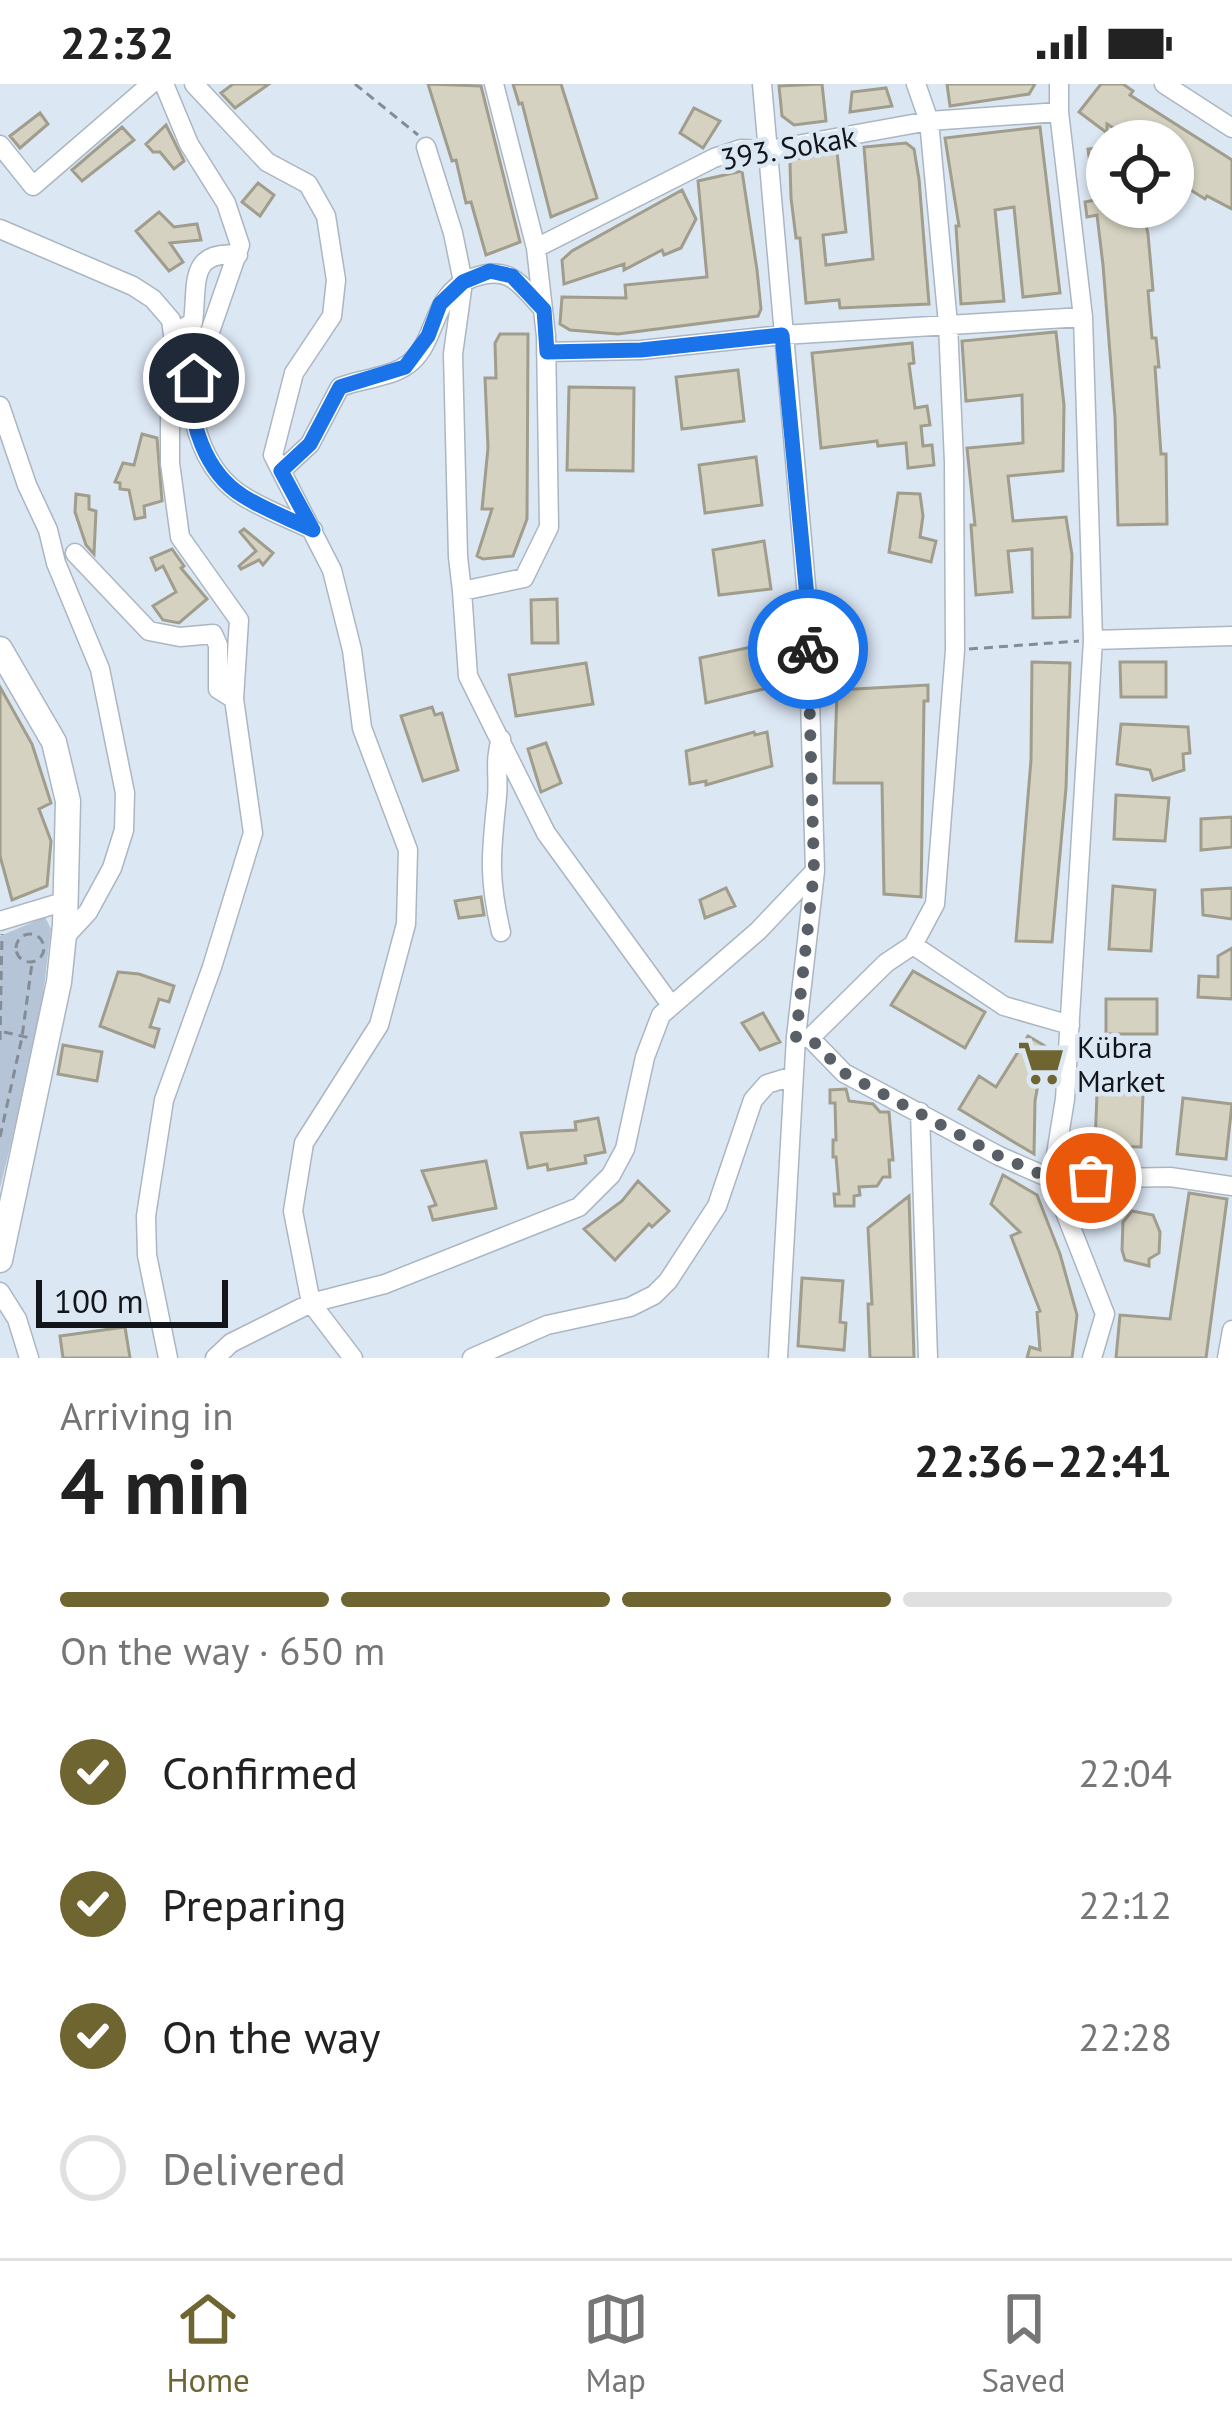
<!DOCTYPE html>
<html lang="en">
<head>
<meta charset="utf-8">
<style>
  body { margin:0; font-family:"PT Sans",sans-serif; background:#f2f2f2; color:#222; height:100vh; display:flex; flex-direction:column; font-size:45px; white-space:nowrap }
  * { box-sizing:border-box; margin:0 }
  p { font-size:39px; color:#767676 }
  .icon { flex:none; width:66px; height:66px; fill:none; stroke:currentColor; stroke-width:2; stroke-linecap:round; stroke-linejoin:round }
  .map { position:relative; height:1274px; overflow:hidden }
  .panel { display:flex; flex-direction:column; background:#fff; flex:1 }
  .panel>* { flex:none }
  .tools { position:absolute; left:1086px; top:36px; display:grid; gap:24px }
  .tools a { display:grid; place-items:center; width:108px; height:108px; border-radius:50%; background:#fff; box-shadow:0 3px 9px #0004; font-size:60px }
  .scale { position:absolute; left:36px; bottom:30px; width:192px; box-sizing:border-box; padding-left:12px; border:6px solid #12161b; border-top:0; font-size:33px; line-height:42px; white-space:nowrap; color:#12161b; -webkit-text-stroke:9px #dce7f4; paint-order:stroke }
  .pin { position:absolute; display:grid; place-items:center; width:102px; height:102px; color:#fff; margin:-51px; border:6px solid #fff; border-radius:50%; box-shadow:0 3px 12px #0007 }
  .courier { position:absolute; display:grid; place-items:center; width:120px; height:120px; margin:-60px; border:9px solid #1a73e8; border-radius:50%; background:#fff; color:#222; box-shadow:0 3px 15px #0007 }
  .headline em { font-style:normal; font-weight:700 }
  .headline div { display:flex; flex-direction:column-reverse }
  .headline { display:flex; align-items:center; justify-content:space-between; height:204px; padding:0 60px }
  h1 { font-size:78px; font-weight:700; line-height:90px }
  .bar { display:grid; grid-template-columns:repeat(4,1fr); gap:18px 12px; align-content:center; height:144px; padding:0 60px }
  .bar i { height:15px; border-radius:9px; background:#e0e0e0 }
  .bar .selected { background:#6f6531 }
  .bar p { grid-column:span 4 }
  ol { padding:0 60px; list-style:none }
  li { display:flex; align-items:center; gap:36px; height:132px }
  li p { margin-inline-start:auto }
  li .icon { padding:12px; border-radius:50%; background:#6f6531; color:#fff; stroke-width:4 }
  li:last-child { color:#767676 }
  li i { width:66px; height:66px; border:6px solid #e0e0e0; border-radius:50% }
  .status { display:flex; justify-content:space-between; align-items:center; height:84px; padding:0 60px; background:#fff; direction:ltr }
  .status svg { height:33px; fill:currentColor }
  .tab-bar { display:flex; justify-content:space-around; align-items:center; height:168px; border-top:3px solid #e0e0e0; background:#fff; font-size:33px; color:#767676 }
  .tab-bar a { display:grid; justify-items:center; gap:6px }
  .tab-bar .selected { color:#6f6531 }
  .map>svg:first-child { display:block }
  .green { fill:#b6c4d7 }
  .building { fill:#d5d2c1; stroke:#a09d8d; stroke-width:3 }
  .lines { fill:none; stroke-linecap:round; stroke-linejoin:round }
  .minor-casing { stroke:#abb6c3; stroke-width:21 }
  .major-casing { stroke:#abb6c3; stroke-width:27 }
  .path { stroke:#848c96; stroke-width:3; stroke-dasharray:9 6; stroke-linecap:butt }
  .minor { stroke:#fff; stroke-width:18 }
  .major { stroke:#fff; stroke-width:24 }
  .done { stroke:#595f67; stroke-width:12; stroke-dasharray:0 21.6 }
  .route { stroke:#1a73e8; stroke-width:15 }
  .labels { text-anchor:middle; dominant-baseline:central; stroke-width:9; stroke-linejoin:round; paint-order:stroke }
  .street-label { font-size:30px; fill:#12161b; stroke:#dce7f4 }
  .poi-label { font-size:30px; fill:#12161b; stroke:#dce7f4; text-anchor:start }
</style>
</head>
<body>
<div class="status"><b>22:32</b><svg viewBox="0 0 49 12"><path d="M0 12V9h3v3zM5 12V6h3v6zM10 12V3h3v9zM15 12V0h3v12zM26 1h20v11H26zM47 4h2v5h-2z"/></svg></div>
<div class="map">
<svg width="1232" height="1274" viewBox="0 0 1232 1274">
  <rect width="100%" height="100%" fill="#dce7f4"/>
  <path class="green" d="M45,833L51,845L39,944L0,1104V852Z"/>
  <path class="building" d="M233,0H269L235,24L221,9Z
    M428,0L481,2L520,158L486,171L471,118L466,119L456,76L452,77Z
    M513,0H561L597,114L551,133L522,19L519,20Z
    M822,0L826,37L794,41L782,32L779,2Z
    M947,0H1035L1029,10L950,22Z
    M1101,0H1123L1133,7L1130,11L1232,76V125L1207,112L1205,115L1173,95V57H1134L1107,40V49L1079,28Z
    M886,4L892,22L850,28L852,8Z
    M694,24L720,37L703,64L680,49Z
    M40,29L48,40L20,64L10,52Z
    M166,41L184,77L174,85L160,68H153L146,60Z
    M122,43L134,56L82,97L72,86Z
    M1040,43L1060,209L1023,213L1014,123L995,126L1004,217L961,220L956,142H959L945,54Z
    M906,59L914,65L919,95L929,220L840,224L839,216L806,219L800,154H796L791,114L790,80L793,75L837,68L846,148L823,151L826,181L873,175L864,63Z
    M1107,63V123H1142L1148,150L1153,206L1148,207L1152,254H1156L1159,283H1155L1161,370H1166L1167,440L1118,441L1115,333L1103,181L1097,131L1087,133L1085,118L1095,116L1088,65Z
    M742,87L757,186L761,225L758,232L618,250L570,246L560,240L562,213L626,214L625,201L707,193L698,97Z
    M258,99L274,111L260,132L242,118Z
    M682,106L696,135L681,164L664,171L662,166L624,186V180L564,200L562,176L572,167Z
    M159,128L174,143L197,140L201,156L170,159L183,178L169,187L136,147Z
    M1056,248L1064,321L1063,387L1008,392L1013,437L1066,433L1072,471L1070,533L1033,534L1032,465L1008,467L1012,508L976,511L971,441H975L967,364L1023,359L1022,311L966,317L962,257Z
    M500,250H528L527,435L513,472L483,475L477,472L492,425H482L488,364L485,294H496L495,259Z
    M912,259L914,279L909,280L915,324L927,322L930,341L921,342L923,362L932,361L934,381L908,384L906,359L878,362L877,357L821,364L812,269Z
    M738,286L744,337L682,345L676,293Z
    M569,303L634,304L633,387L567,386Z
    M142,350L157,354L162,417L144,422L145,433L135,435L129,406L120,405V399L115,398L123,379L134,381Z
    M756,373L762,421L705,429L699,381Z
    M898,409L920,410L923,432L920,453L936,457L931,478L889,468Z
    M76,410L89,412V425L96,427L94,470L86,461L75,428Z
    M244,445L273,469L263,481L259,476L241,485L239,482L256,467L240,448Z
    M764,457L771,505L719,511L713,466Z
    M172,465L184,482L181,484L207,515L179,539L163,536L153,522L176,508L163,482L156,486L151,474Z
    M557,515L558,559H532L531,516Z
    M770,559L776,602L706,619L700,574Z
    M1032,578L1070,579L1066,704L1052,858L1016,857L1031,676Z
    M1120,578H1166V613H1121Z
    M586,579L593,620L516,632L509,591Z
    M928,601V617H924L921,813L884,810L882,699H834L837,606Z
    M0,603L32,660L51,719L39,725L51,757L47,802L12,816L0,772Z
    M432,623L435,631L442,629L458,686L423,697L401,632Z
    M1121,640L1188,643L1190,669L1183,670L1184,686L1153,696L1150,686L1117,680Z
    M754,648L755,651L767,648L772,682L706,701V697L690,700L686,667Z
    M546,659L561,699L541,708L528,665Z
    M1116,711L1169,714L1165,757L1114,755Z
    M1232,733V763L1201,766V735Z
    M1113,802L1155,806L1151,867L1109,865Z
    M726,804L735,822L705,834L700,816Z
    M1232,804V835L1203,831L1202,806Z
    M481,813L484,831L459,834L455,817Z
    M1232,864V915L1198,913L1199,892L1218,893V872Z
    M913,887L985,928L965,964L891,921Z
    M118,888L139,890L174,902L169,918L159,915L150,943L159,945L154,963L100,942Z
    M1106,915H1157V950H1106Z
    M763,929L780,958L760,966L742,939Z
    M1028,952L1045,962L1035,1017L1034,1070L959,1025L979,992L996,1003Z
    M63,961L102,968L97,997L58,990Z
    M846,1005L849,1017L873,1020L880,1028H889L893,1076H889L890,1093H883L877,1102L859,1103L860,1111L854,1112V1122H835L834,1110H839L836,1073H833V1056H836L835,1019H830V1006Z
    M1097,1009L1143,1010L1141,1063L1095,1062Z
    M1183,1014L1232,1020L1226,1075L1177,1070Z
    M598,1034L605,1068L585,1072L586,1079L548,1086L547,1080L528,1084L521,1049L576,1046L575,1038Z
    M486,1077L496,1124L433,1136L429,1123L436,1121L422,1087Z
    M1003,1091L1037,1111L1060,1170L1077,1231L1072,1274H1027L1030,1263L1040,1266L1037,1228L1040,1227L1011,1152L1020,1148L991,1120Z
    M638,1097L669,1127L652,1143L649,1140L615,1176L584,1145L622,1117Z
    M1189,1109L1227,1115L1206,1274H1116L1120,1231L1170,1235Z
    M909,1112L914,1274H870L868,1220H872L868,1144Z
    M1132,1127L1153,1131L1160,1148L1159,1169L1149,1175V1182L1125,1176L1122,1166L1123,1138Z
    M802,1194L843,1197L840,1238L846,1239L844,1266L798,1262Z
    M125,1243L130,1274H63L60,1252Z"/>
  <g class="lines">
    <defs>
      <path id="minor" d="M164,0L189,60L226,119L240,161L194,294C186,336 206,389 243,412C265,426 290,435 313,446
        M194,0L267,78L308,100L326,132L336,196L332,232L294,289L273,371L332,486L352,566L362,644L408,766L406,840L379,941L304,1059L293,1127L311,1219L353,1274
        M494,0L536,164L546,252L549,443L524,494L462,507L468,592L546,749L671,921
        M762,0L807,513L815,787L796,953L778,1274
        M1059,0V28L1083,233L1093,556L1065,1015L1052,1095L1105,1230L1092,1274
        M1164,0L1232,44
        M0,61L33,102L151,0
        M426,63L453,149L463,198L453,270L458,473L462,507
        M0,145L133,202L153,215L171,236L177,279L170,324V379L180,453L239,536L234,615L253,749L212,883L164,1016L146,1132L147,1171L168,1274
        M536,164L714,74L741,65L769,66L929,37L1059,28
        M174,250L193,238C198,203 187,165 238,171
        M546,268L641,266L782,251L1083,233
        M0,322L27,401L48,446L56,479L100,585L125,709L124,746L112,784L88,828L64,854
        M281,387L310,360L340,303C360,295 386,294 404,283C439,262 428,212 472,194C509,180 519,199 543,225
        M75,469L149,547L180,553L213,550L218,561V605L234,615
        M1093,556L1232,552
        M501,655C494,676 499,692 497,713C491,769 488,793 501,848
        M0,837L66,817
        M913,861L1004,922L1070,941
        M796,953L810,954L886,879L913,861L935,820L955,566L954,378L948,240L929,37L916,0
        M810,954L844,989L999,1072L1052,1095L1170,1093L1232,1102
        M920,1028L928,1274
        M0,1208L17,1235L29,1274
        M215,1274L231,1259L311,1219L385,1200L579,1123L611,1091L625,1065L645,973L661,931L758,847L815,787
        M472,1274L547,1241L630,1223L654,1211L668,1197L717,1122L753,1016L767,1000L793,992
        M1227,1274L1232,1246"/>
      <path id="major" d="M0,565L54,658L68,717L65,841L59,898L0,1176"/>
    </defs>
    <use href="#minor" class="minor-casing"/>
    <use href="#major" class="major-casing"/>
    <path class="path" d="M355,0L418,51
      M969,565L1079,557
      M16 864a14 14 0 1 1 28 0a14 14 0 1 1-28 0Z
      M4,948L30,954
      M0,956L2,850
      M0,1053L22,953L32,879"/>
    <use href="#minor" class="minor"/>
    <use href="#major" class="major"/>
  </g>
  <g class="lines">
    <path class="done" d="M808,565L814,787L796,953L810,954L844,989L999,1072L1052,1095L1091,1094"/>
    <path class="route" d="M194,294C186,336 206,389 243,412C265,426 290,435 313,446L281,387L310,360L340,303L405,283L428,252L440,220L463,198L490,187L512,192L544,226L547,268L641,266L782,251L807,513L808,565"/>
  </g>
  <defs>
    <symbol id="supermarket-bare" viewBox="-9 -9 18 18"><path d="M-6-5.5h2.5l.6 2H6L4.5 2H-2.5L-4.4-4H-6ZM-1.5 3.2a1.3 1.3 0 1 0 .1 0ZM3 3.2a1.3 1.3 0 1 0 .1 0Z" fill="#6f6531" stroke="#dce7f4" stroke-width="2.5" paint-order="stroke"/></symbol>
  </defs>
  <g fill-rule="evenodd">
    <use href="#supermarket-bare" x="1008" y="946" width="66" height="66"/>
  </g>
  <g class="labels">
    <g class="street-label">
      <text transform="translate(788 63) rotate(-10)">393. Sokak</text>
    </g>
    <g class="poi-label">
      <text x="1077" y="962">Kübra<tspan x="1077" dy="34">Market</tspan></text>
    </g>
  </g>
</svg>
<div class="tools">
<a><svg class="icon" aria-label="locate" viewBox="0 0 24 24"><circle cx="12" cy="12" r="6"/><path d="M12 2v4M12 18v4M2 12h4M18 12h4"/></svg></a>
</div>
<div class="scale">100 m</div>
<div class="pin" style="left:1091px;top:1094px;background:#ea580c"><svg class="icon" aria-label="bag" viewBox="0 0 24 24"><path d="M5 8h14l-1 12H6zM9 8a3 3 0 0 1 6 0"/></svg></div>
<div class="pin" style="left:194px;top:294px;background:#1f2937"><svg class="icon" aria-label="home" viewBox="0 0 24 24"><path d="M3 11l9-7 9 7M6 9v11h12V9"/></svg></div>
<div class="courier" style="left:808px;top:565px"><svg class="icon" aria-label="bike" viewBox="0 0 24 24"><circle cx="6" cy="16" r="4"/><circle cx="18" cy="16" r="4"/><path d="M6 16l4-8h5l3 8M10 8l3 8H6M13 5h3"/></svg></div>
</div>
<section class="panel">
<div class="headline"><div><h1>4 min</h1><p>Arriving in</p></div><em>22:36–22:41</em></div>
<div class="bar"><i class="selected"></i><i class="selected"></i><i class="selected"></i><i></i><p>On the way · 650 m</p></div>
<ol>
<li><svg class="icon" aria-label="check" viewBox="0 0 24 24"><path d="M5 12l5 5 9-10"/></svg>Confirmed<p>22:04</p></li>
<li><svg class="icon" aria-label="check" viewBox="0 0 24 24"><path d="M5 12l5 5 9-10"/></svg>Preparing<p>22:12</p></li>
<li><svg class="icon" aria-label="check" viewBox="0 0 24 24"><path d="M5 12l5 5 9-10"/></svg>On the way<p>22:28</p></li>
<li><i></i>Delivered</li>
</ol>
</section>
<nav class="tab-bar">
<a class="selected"><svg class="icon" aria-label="home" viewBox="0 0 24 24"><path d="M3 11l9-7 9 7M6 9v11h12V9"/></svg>Home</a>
<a><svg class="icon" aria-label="map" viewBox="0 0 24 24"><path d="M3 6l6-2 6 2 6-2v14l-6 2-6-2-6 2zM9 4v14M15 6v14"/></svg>Map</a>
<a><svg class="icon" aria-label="saved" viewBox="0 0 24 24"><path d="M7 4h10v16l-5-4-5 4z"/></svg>Saved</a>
</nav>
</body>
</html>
